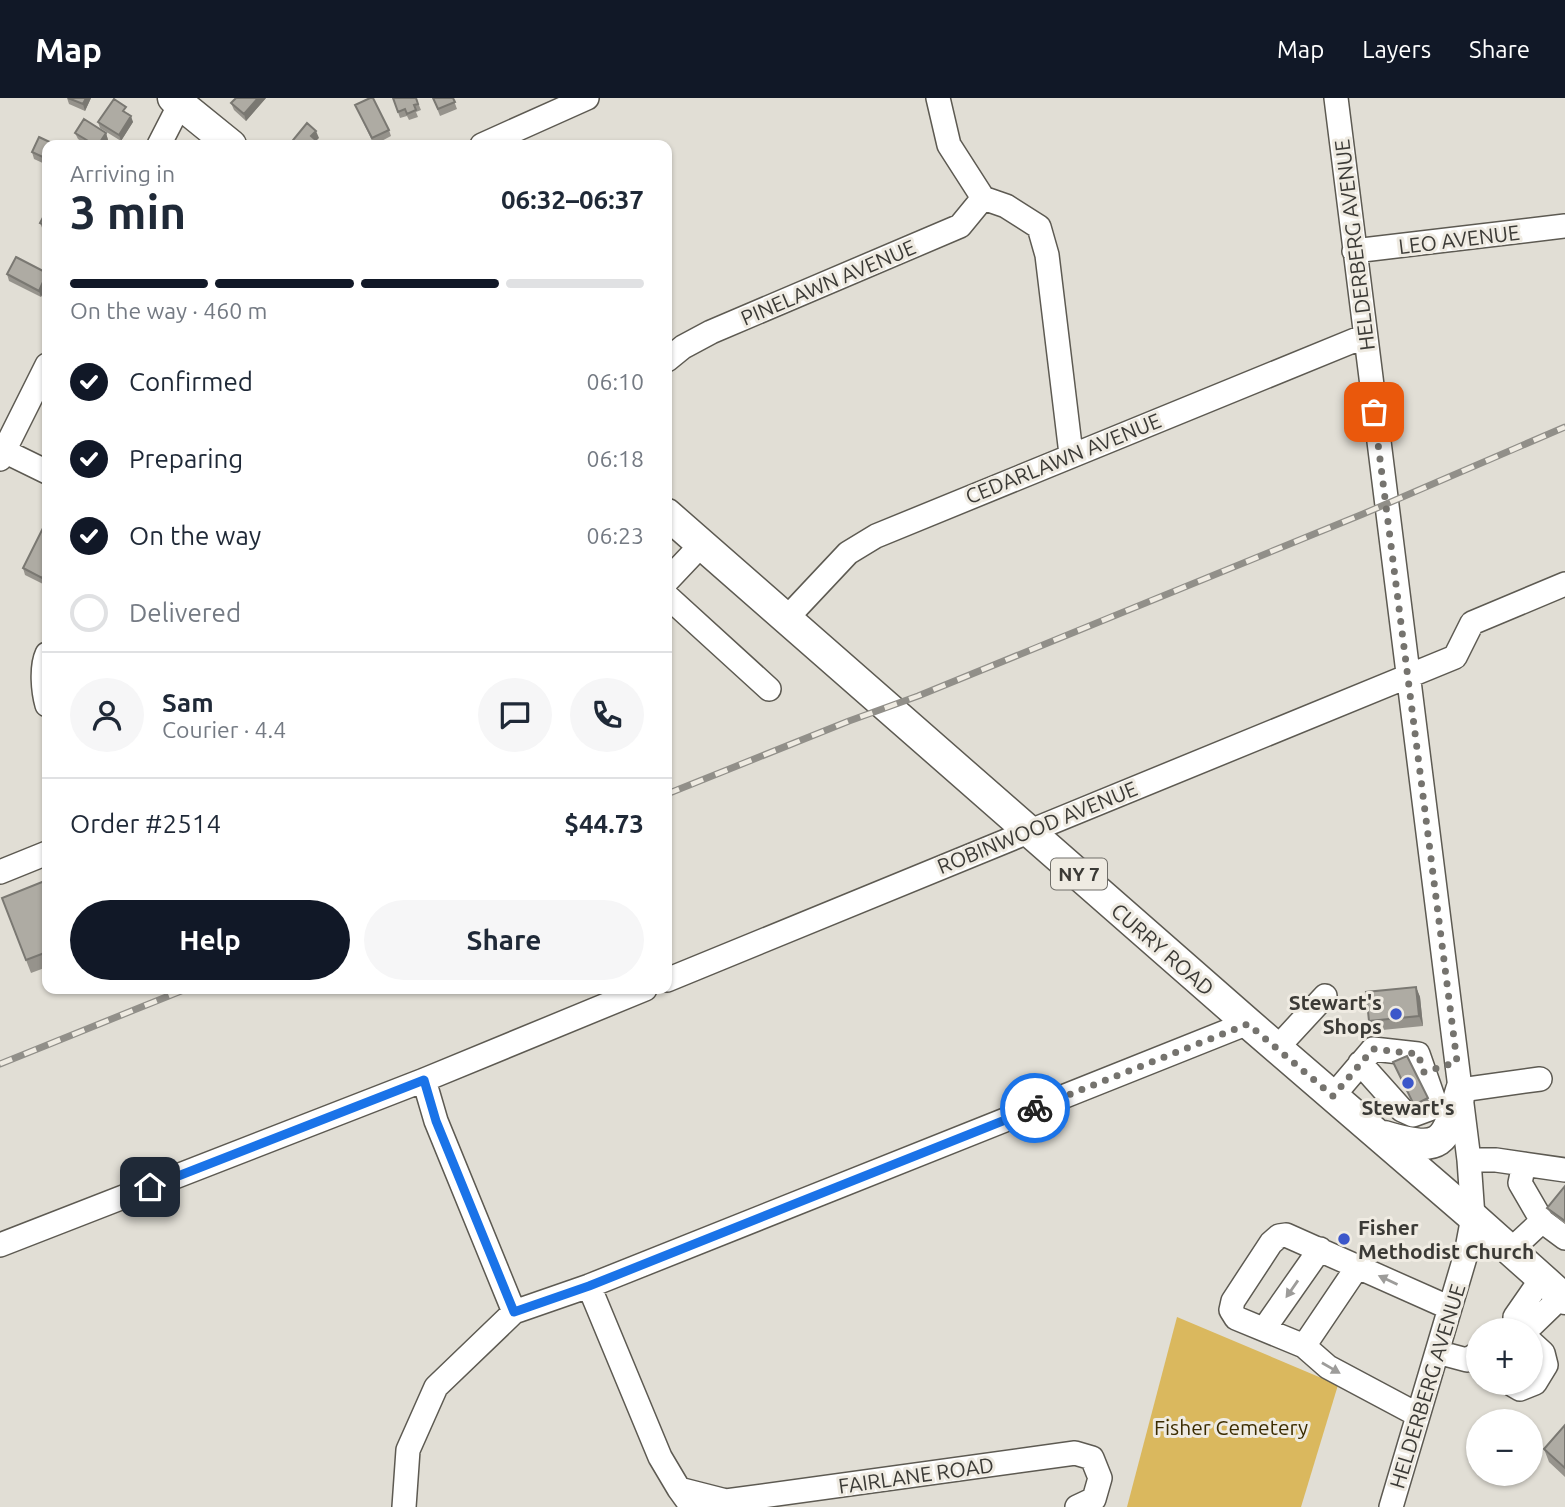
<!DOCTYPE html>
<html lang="en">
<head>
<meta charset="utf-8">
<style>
  body { margin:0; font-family:Ubuntu,sans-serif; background:#f6f6f7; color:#1f2937; height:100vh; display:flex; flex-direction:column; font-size:26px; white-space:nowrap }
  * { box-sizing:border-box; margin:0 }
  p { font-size:23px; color:#747a83 }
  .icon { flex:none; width:38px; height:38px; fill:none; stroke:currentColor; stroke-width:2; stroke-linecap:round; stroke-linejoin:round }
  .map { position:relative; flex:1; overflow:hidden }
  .panel { position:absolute; left:42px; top:42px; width:630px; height:854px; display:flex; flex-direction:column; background:#fff; border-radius:14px; box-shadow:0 2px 5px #0004 }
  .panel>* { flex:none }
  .fabs { position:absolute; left:1466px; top:1220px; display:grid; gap:14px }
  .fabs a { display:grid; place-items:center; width:77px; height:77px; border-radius:50%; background:#fff; box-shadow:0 2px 5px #0004; font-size:35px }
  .pin { position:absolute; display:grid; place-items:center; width:60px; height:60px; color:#fff; margin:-30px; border-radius:14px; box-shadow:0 4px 10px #0006 }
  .courier { position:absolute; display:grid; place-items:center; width:70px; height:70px; margin:-35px; border:5px solid #1a73e8; border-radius:50%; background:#fff; color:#222; box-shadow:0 2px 9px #0007 }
  .overview em { font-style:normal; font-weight:700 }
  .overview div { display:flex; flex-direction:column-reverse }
  .overview { display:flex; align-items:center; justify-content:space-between; height:119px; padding:0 28px }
  h1 { font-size:46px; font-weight:700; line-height:52px }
  .bar { display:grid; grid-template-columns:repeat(4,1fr); gap:10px 7px; align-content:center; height:84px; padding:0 28px }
  .bar i { height:9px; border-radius:5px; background:#e0e1e3 }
  .bar .current { background:#111827 }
  .bar p { grid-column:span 4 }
  .line { display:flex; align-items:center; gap:18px; padding:0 28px; border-top:2px solid #e0e1e3 }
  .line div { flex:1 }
  .round { display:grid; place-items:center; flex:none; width:74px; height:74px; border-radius:37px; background:#f6f6f7 }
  ol { padding:0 28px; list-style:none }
  li { display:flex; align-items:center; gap:21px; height:77px }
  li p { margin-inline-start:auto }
  li .icon { padding:7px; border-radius:50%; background:#111827; color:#fff; stroke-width:4 }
  li:last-child { color:#747a83 }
  li i { width:38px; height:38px; border:4px solid #e0e1e3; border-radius:50% }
  .button { display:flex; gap:14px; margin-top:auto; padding:14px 28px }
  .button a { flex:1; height:80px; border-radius:42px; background:#111827; color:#fff; font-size:28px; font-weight:700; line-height:80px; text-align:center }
  .button a+a { background:#f6f6f7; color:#1f2937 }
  header { display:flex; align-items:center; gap:42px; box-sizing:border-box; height:98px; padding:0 35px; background:#111827; color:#fff }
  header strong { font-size:33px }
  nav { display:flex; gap:38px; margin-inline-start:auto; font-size:24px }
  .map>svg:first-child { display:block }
  .green { fill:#dab85e }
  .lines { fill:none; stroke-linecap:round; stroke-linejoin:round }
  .minor-casing { stroke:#5d5a52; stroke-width:26 }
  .major-casing { stroke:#5d5a52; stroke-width:33 }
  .minor { stroke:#fff; stroke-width:23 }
  .major { stroke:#fff; stroke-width:30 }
  .rail-casing { stroke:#918f89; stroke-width:7 }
  .rail { stroke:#efebe2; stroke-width:4.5; stroke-dasharray:13; stroke-linecap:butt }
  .wall { fill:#96938c }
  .shaded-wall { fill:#7a7872 }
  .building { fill:#aeaba3; stroke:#7a7872; stroke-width:2 }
  .oneway { fill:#9d9c9a }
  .done { stroke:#75736e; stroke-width:7; stroke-dasharray:0 12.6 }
  .route { stroke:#1a73e8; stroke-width:9 }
  .poi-dot { fill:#3c57ca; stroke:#efebe2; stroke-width:2.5 }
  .labels { text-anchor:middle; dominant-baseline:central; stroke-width:6; stroke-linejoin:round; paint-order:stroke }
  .shield { fill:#efebe2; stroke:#716f6a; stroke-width:2 }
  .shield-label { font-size:19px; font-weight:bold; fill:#3b3a36 }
  .street-label { font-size:21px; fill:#3b3a36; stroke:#efebe2 }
  .poi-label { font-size:21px; font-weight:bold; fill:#3b3a36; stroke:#efebe2; text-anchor:end }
  .park-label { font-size:21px; fill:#3b2c00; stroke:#efebe2 }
</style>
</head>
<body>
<header>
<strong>Map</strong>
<nav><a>Map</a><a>Layers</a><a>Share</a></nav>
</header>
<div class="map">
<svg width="1565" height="1409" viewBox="0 0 1565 1409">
  <rect width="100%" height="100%" fill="#e1ded5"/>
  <path class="green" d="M1177,1219L1338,1287L1301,1409H1127Z"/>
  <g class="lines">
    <defs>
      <path id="minor" d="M938,0L949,47L983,100L1006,108L1039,129L1047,157L1071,356
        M1336,0L1469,1062L1473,1119L1466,1156L1391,1409
        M159,47L180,6
        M482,47L587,0
        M1354,153L1565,128
        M667,262L683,249L711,234L960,128L983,100
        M4,353L47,374
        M0,361L47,267
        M667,483L701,447
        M667,498L769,591
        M786,521L848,455L876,438L1365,238
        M47,556C41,569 43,593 47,607
        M0,774L47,755
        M667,882L1455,559L1472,525L1565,486
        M1277,950L1325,898
        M424,982L436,1023L514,1214
        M1461,992L1540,981
        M1333,998L1373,951L1418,956L1434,1002L1432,1010L1413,1017L1402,1012L1360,965
        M1469,1062H1496L1565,1072
        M1524,1066L1520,1085L1542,1123L1565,1140
        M0,1147L424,982L645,891
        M1511,1152L1542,1123
        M1542,1180L1515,1219L1517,1231L1532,1227L1562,1198
        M589,1188L660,1359L679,1391
        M1264,1231L1320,1151
        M1304,1248L1358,1168
        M1437,1254L1467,1262L1479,1255
        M1508,1284L1520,1291L1535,1285L1546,1267L1543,1255L1531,1244
        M1418,1317L1328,1269L1304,1248L1236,1220L1231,1212L1233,1203L1271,1145L1279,1138L1286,1137L1450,1210
        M404,1409L408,1352L436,1289L514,1214L589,1188L1248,925
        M692,1409L679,1391L726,1403L1075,1355L1092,1360L1100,1380L1094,1401L1077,1409"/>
      <path id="major" d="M173,0L231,47
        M667,416L1248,925L1473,1119L1565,1201
        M1384,1038C1442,1055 1445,1047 1461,992"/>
    </defs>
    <use href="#minor" class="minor-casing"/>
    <use href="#major" class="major-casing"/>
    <use href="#minor" class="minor"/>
    <use href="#major" class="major"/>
    <defs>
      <path id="rail" d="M667,696L849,623L918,598L1363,416L1565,329
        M0,966L186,891"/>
    </defs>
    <use href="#rail" class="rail-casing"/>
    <use href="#rail" class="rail"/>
  </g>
  <path class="wall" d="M67,0H91L85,13L69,6Z
    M236,0H266L246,23L234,12L231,5Z
    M393,0H416L421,12L416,14L418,19L409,22L407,18L400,20Z
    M433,0H453L457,11L440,18Z
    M355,7L389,32L391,38L374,47Z
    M128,15L133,24L121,43L100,30L98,24Z
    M75,35H106L108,42L105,47H87L78,41Z
    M47,47V67L34,61L32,54Z
    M47,112V134L43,132L40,125Z
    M47,175L41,199L9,183L7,176Z
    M43,430L45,487L25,477L23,470Z
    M47,782V869L31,875L2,800Z
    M1416,889L1420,899L1423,928L1372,933L1369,923Z
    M1407,958L1429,1003L1415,1010L1393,964Z
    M1565,1088V1126L1549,1113L1547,1110Z
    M1565,1327V1379L1549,1364L1544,1351Z"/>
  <path class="shaded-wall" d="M86,0H91L85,13L83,6Z
    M258,0H266L246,23L244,16Z
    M131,18L133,24L121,43L119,37Z
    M316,33L319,40L314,45L311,38Z
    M106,35L108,42L105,47H98Z
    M47,177V188L41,199L39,193Z
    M47,470V482L45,487L42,480Z
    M1416,889L1420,899L1423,928L1419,918Z
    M1537,1257L1539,1263L1531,1274V1264Z"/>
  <path class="building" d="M68,0H86L83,6Z
    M236,0H258L244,16L231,5Z
    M370,0H373L389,32L372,40L355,7Z
    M393,0H416L418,6L414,7L416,12L407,16L405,11L398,14Z
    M433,0H453L455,4L438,11Z
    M114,1L126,9L123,13L131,18L119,37L98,24Z
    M84,21L106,35L98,47H95L75,35Z
    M307,25L316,33L311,38L320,46L319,47H289Z
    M39,39L56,47H47V61L32,54Z
    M47,112V128L40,125Z
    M16,159L47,175L39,193L7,176Z
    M43,430L47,433V470L42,480L23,470Z
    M47,782V854L26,862L2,800Z
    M1416,889L1419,918L1369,923L1366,894Z
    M1407,958L1428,1000L1414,1007L1393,964Z
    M1565,1088V1123L1547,1110Z
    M1531,1252L1537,1257L1531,1264Z
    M1565,1327V1370L1544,1351Z"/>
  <defs><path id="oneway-solid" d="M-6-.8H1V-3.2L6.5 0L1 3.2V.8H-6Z" transform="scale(1.75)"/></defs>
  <g class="oneway">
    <use href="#oneway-solid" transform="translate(1388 1182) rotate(-155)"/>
    <use href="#oneway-solid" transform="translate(1292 1191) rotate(125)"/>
    <use href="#oneway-solid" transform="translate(1331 1270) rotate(30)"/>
  </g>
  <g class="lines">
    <path class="done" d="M1035,1010L1248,926L1333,998L1373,951L1418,956L1424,974L1457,964L1374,314"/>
    <path class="route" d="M150,1089L424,982L436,1023L514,1214L589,1188L1035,1010"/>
  </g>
  <g class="poi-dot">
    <circle cx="1396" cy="916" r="7"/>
    <circle cx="1408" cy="985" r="7"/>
    <circle cx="1344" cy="1141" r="7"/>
  </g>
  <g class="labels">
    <rect class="shield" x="1051" y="760.5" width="56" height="31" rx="5"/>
    <g class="shield-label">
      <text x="1079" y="776">NY 7</text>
    </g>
    <g class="street-label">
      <text transform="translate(1459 141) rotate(-7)">LEO AVENUE</text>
      <text transform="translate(1354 147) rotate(-97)">HELDERBERG AVENUE</text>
      <text transform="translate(828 184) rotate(-23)">PINELAWN AVENUE</text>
      <text transform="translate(1063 360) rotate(-22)">CEDARLAWN AVENUE</text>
      <text transform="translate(1037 729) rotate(-22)">ROBINWOOD AVENUE</text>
      <text transform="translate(1163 851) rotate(41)">CURRY ROAD</text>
      <text transform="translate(1427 1288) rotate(-73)">HELDERBERG AVENUE</text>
      <text transform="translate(916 1377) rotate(-8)">FAIRLANE ROAD</text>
    </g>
    <g class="poi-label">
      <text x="1382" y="904">Stewart's<tspan x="1382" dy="24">Shops</tspan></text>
      <text x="1408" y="1009" text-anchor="middle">Stewart's</text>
      <text x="1358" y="1129" text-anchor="start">Fisher<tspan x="1358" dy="24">Methodist Church</tspan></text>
    </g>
    <g class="park-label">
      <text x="1231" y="1329">Fisher Cemetery</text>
    </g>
  </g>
</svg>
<div class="fabs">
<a>+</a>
<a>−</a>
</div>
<div class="pin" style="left:1374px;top:314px;background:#ea580c"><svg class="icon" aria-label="bag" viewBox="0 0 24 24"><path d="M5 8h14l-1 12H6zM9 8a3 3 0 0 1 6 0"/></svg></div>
<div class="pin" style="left:150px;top:1089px;background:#1f2937"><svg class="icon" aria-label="home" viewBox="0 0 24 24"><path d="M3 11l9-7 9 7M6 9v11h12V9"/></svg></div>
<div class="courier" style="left:1035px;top:1010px"><svg class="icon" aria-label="bike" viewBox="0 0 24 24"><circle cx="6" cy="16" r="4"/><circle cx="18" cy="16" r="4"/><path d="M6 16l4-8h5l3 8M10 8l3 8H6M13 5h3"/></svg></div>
<section class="panel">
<div class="overview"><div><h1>3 min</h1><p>Arriving in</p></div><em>06:32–06:37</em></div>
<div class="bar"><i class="current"></i><i class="current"></i><i class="current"></i><i></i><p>On the way · 460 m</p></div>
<ol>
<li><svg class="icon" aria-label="check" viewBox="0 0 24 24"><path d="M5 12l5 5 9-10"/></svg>Confirmed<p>06:10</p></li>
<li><svg class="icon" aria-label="check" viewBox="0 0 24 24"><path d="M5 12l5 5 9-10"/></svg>Preparing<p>06:18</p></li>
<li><svg class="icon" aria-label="check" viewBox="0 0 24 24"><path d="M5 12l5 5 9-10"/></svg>On the way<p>06:23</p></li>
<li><i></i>Delivered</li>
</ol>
<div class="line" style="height:126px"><a class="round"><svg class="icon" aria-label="person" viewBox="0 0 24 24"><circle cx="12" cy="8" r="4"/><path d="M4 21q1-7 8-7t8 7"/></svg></a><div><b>Sam</b><p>Courier · 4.4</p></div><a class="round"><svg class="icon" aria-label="chat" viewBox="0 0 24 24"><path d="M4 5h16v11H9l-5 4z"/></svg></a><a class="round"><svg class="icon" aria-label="phone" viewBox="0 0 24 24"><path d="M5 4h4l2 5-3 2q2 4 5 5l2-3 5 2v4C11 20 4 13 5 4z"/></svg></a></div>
<div class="line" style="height:91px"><div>Order #2514</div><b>$44.73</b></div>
<div class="button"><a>Help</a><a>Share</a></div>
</section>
</div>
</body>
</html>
